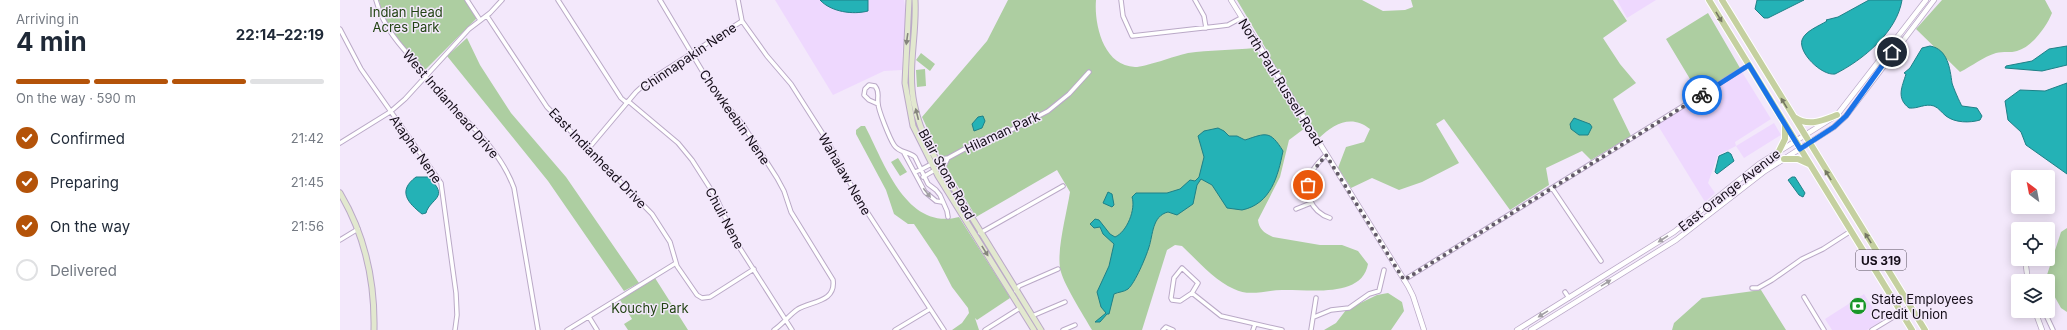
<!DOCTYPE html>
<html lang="en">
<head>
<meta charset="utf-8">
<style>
  body { margin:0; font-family:Inter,sans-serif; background:#f6f6f7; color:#1f2937; height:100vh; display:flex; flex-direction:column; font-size:15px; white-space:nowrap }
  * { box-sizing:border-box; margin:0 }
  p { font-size:13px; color:#747a83 }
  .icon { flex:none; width:22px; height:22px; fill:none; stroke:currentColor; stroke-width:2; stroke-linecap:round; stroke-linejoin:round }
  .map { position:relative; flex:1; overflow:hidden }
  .drawer { display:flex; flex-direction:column; background:#fff; width:340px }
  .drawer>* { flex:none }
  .needle { width:26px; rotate:328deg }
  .fabs { position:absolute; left:1671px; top:170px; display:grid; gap:8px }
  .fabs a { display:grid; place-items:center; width:44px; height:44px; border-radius:4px; background:#fff; box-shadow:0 2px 10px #0003; font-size:20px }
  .pin { position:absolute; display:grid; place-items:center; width:34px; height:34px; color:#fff; margin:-17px; border:2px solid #fff; border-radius:50%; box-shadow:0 1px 4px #0007 }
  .courier { position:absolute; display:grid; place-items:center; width:40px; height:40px; margin:-20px; border:3px solid #1a73e8; border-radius:50%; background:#fff; color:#222; box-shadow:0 1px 5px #0007 }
  .summary em { font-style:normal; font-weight:700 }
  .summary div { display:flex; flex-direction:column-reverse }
  .summary { display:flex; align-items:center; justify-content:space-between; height:68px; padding:0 16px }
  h1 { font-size:26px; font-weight:700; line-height:30px }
  .bar { display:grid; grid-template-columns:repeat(4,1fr); gap:6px 4px; align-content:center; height:48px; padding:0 16px }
  .bar i { height:5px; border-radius:3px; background:#e0e1e3 }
  .bar .on { background:#b45309 }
  .bar p { grid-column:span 4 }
  ol { padding:0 16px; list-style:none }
  li { display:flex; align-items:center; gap:12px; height:44px }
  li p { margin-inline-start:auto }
  li .icon { padding:4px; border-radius:50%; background:#b45309; color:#fff; stroke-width:4 }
  li:last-child { color:#747a83 }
  li i { width:22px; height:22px; border:2px solid #e0e1e3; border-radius:50% }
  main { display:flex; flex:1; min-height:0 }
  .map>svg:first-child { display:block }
  .built { fill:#eed8fe }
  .green { fill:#adcea1 }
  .water { fill:#24b2b6; stroke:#1f8087 }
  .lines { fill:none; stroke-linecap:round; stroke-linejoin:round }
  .minor-casing { stroke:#baa9c7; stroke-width:5.5 }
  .tertiary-casing { stroke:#baa9c7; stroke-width:6 }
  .secondary-casing { stroke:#baa9c7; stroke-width:7 }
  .primary-casing { stroke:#fff; stroke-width:8 }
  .minor { stroke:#fff; stroke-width:3.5 }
  .tertiary { stroke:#fff; stroke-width:4.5 }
  .secondary { stroke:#e2e8cf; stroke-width:5 }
  .primary { stroke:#c5d0a0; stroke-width:6 }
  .oneway { fill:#757863 }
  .oneway2 { fill:#85857d }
  .oneway3 { fill:#a19ea3 }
  .done { stroke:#625a67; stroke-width:4; stroke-dasharray:0 7.2 }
  .route { stroke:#1a73e8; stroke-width:5 }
  .labels { text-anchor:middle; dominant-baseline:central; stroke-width:3; stroke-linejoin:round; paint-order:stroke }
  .shield { fill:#f3e8fb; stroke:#574f5c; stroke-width:1 }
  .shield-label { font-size:12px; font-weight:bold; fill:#140d18 }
  .park-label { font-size:13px; fill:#224313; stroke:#f3e8fb }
  .street-label { font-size:13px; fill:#140d18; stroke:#f3e8fb }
  .poi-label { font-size:13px; fill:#140d18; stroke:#f3e8fb; text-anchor:start }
</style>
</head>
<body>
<main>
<section class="drawer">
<div class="summary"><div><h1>4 min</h1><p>Arriving in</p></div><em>22:14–22:19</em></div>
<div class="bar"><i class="on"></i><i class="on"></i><i class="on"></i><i></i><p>On the way · 590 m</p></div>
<ol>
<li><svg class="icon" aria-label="check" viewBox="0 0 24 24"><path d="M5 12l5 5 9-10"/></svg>Confirmed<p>21:42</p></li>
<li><svg class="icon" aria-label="check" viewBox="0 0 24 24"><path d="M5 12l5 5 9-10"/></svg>Preparing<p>21:45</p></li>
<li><svg class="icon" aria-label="check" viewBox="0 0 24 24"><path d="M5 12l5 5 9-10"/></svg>On the way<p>21:56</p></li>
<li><i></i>Delivered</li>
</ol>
</section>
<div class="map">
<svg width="1727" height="330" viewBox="0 0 1727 330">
  <rect width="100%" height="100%" fill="#f3e8fb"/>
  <path class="built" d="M435,0H564L566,11L562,55V70L544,71L493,95Z
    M1277,0H1316L1287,18Z
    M1402,72L1431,119L1395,142L1396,146L1434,123L1441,135L1404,158L1396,146L1378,155L1368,183L1375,193L1365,202L1317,124Z
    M1524,294L1541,321L1527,330H1492L1485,319Z"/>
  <path class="green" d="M39,0H126L137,18L84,71C66,50 44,28 39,0Z
    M668,0H756C754,24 763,66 795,67C806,67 834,56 848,53C869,50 892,50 915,48L965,128L949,140L940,177L918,220C919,229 924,233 933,237L980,245H1002L1018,251L1028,264C1022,299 967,289 942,290C926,290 909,297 894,289C874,280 858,261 842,246L835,245L827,250L802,330H752C744,316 722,282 720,268C717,248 727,212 730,192L717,170L636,217L599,154L582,117L647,41Z
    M897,0H1022L1043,11L1065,10L1073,7L1071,0H1273L1287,21L1263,38L1280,64L1296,83L1273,99L1291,136L1251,160L1242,151L1206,168L1209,185L1170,210L1104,119L1096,124L1119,163L1082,182L1059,190L1032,178L1011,188L998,168L1006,147L1024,142L1030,129C1011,114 994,124 979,138L928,55L929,54Z
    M1602,0H1705L1712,13C1707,26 1692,47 1677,51C1671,53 1663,51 1656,53C1643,57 1632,66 1620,72L1576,29Z
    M1368,13L1400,68L1359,94L1326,39Z
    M127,38L140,65L171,113L226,177L299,283L284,291L208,181L107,56Z
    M581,53L595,64L590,71L576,60Z
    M585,69L586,86L577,87L576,70Z
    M521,126H525C544,162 566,231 619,217L668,294L670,298L637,320L635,318L639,330H612L622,323L629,313L628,308L612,287L597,258L574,224H568L554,214L546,190L516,134V130Z
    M558,158L567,172L560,176L551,162Z
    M1727,228V312L1721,308L1708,285V281H1705L1721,232Z
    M315,278L348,330H288L284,324L292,319L280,300Z
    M1421,290L1446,330H1332L1334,323L1362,298Z
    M1048,293L1062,302L1064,311L1051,330H984L996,323L1006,310L1037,295Z"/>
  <path class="water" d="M480,0H528V11C513,15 491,12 480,0Z
    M1417,0H1464L1428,18H1424L1415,9Z
    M1529,0H1562C1557,32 1523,60 1495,74C1482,76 1458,53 1462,40C1465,31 1479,26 1487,21L1486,20L1498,17Z
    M1590,46C1608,49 1610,69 1612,83C1613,87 1620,103 1622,106L1637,108L1642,116L1640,120C1630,123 1615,123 1606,116C1602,113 1599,108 1594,106C1585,103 1578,109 1569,108C1556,98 1562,87 1566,74L1564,73L1570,68L1582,48Z
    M1727,46V65L1702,71L1665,68L1666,66L1692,61L1709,49Z
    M1727,83V174L1686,145L1681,132L1668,120L1665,101L1680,90L1705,91Z
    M638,117L643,116L645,121L642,128L634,131L632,124Z
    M1234,118L1250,124L1252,127L1248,135H1239L1231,129L1230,124Z
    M878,128L884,131L889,136H897L905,140C926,133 930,130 943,151C938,176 931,204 902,210L887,208L872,185L861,179L857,185L853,204L837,215L828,212C812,216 813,235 809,247C806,257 795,283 788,289C784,292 778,292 774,294L769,314H767L760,322H755L766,313L761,307L757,292L769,266L774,244L763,234L760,227L754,228L750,224L755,219L759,220L770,234L775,237C787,232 796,209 792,197L796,193H827L840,189L850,180L855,181L859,177L864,157L858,136L864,131Z
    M1388,152L1391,154L1394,161L1377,174L1375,172L1379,156Z
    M76,177H88C111,198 90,198 86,213L82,214C68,203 57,191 76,177Z
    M1452,177H1455L1465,193L1463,197L1459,195L1448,180Z
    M768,192L772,194L774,205L772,207L763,203Z"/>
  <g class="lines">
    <defs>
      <path id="minor" d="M36,0C43,27 60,46 79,66C83,71 85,76 89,81C119,116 158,144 174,188L198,330
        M127,0L140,20
        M218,0L281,98L287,103
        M320,0L373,89L403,125L437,178L444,191L451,212L493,280C496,302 472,301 458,309C449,315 443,324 434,330
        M398,0L402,21
        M781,0L783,16L792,36L880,26L888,25L901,18
        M855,0L864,16L866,28
        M147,16L207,107L312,214L330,242L337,266L357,295L362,298L370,297L414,269
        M402,21L427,56L451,84L488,142L518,198L604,330
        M0,29L21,69L101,183L116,293L117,315L115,330
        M288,101L338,143L352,160L377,199L396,242L452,330
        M538,104L529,100L524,95L525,89L529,85L535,86C540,92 537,96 538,103C538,110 550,139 554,145C559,153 568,151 575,157L588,184L596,190L600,195L607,211L608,217
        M0,143L50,112L65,99L129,29L150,13L162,0
        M248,149L296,92L307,82L402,21
        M564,153L585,192L596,201L602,202
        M986,155C981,160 975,165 972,172C962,191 971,212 990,218
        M575,172C585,169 598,158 608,158L641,140L669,131L708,111L729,94L749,72
        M583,177L605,164L608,158
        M1212,188L1261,261
        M956,209L971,203
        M640,233L723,186
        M0,240L18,229
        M1064,280L1409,65
        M1412,288H1418L1432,280L1462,259L1483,249L1511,231
        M676,291L679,286L718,269
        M1225,292L1229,298
        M852,293L840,301L832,300L831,298L834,278L842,268L858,283L852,293L881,316L942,330
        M1464,297L1484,330
        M1696,315H1706L1713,330
        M692,316L725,302
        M249,317L257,330
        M974,317L991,310L1009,308L1029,294L1039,291L1044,270
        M227,330L336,263
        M555,330L590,309
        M645,330L680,308
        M723,330L735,325
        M823,330L826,327L833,330
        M913,330L915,324
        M971,330L976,298
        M1532,330L1570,307"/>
      <path id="tertiary" d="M891,0L1068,286L1073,296L1084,330
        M1685,259L1688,281
        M1695,311L1702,330
        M1177,330L1334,232L1419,164L1497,115L1586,0
        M1191,330L1336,240L1425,171L1494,127L1506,116L1594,0"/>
      <path id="secondary" d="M569,0L565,83L573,126L598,176L694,330
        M575,0C577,35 567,68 574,103C581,140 603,171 623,203C649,246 675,288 701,330
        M0,193C25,235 35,282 34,330"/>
      <path id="primary" d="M1369,0L1572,330
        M1382,0L1585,330
        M1454,117C1469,127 1481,121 1497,115
        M1439,151L1445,139V126
        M1444,159H1458L1469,164"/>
    </defs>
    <use href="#minor" class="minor-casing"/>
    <use href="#tertiary" class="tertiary-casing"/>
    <use href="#secondary" class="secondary-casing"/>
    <use href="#primary" class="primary-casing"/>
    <use href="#minor" class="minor"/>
    <use href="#tertiary" class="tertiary"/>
    <use href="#secondary" class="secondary"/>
    <use href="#primary" class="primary"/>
  </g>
  <defs><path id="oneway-solid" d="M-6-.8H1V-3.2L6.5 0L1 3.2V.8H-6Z"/></defs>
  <g class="oneway">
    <use href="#oneway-solid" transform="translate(1379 17) rotate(59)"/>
    <use href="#oneway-solid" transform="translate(1444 103) rotate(-121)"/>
    <use href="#oneway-solid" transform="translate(1488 175) rotate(-122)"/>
    <use href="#oneway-solid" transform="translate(1528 238) rotate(-122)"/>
  </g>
  <g class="oneway2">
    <use href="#oneway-solid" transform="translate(567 39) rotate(98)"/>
    <use href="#oneway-solid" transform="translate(577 114) rotate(-104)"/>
    <use href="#oneway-solid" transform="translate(645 251) rotate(58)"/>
  </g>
  <g class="oneway3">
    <use href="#oneway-solid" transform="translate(587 193) rotate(52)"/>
    <use href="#oneway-solid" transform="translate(1323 239) rotate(147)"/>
    <use href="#oneway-solid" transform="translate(1266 283) rotate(-32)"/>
    <use href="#oneway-solid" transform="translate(1203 314) rotate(148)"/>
  </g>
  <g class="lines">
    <path class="done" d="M968,185L973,171L986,155L1064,280L1362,95"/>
    <path class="route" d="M1362,95L1409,65L1460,149L1494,127L1506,116L1552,52"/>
  </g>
  <defs>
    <symbol id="bank-disc" viewBox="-11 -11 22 22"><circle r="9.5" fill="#199629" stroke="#f3e8fb"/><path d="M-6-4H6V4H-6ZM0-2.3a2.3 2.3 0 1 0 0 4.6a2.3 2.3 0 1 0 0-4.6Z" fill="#fff"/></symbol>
  </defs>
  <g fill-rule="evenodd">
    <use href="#bank-disc" x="1508" y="296" width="20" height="20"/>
  </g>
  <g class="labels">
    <rect class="shield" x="1516" y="250" width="50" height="20" rx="3"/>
    <g class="shield-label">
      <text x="1541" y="260">US 319</text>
    </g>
    <g class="park-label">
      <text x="66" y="12">Indian Head<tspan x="66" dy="15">Acres Park</tspan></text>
      <text x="310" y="308">Kouchy Park</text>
    </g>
    <g class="street-label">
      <text transform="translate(348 57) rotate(-34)">Chinnapakin Nene</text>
      <text transform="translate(941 82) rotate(58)">North Paul Russell Road</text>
      <text transform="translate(111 104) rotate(49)">West Indianhead Drive</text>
      <text transform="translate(395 117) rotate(55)">Chowkeebin Nene</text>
      <text transform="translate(662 132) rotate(-25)">Hilaman Park</text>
      <text transform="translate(76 149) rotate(55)">Atapha Nene</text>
      <text transform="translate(258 158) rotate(46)">East Indianhead Drive</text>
      <text transform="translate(505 174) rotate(60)">Wahalaw Nene</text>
      <text transform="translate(607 174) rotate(61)">Blair Stone Road</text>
      <text transform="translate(1389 190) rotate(-38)">East Orange Avenue</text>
      <text transform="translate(385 218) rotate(62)">Chuli Nene</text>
    </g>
    <g class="poi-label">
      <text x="1531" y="299">State Employees<tspan x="1531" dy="15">Credit Union</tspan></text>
    </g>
  </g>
</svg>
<div class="fabs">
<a><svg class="needle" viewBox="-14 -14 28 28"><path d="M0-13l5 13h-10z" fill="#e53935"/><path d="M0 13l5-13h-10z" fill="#747a83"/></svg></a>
<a><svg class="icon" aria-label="locate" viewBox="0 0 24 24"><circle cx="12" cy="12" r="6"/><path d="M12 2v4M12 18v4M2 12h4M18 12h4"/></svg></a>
<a><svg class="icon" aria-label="layers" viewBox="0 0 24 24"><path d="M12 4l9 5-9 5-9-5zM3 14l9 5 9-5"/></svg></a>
</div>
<div class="pin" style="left:968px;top:185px;background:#ea580c"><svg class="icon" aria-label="bag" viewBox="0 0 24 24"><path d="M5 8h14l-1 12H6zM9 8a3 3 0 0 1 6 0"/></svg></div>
<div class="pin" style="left:1552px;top:52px;background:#1f2937"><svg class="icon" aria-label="home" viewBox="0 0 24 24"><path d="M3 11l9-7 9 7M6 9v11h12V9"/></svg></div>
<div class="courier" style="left:1362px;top:95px"><svg class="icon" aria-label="bike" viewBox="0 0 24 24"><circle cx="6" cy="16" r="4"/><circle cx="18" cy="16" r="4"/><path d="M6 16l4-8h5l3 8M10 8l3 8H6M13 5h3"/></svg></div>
</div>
</main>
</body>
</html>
